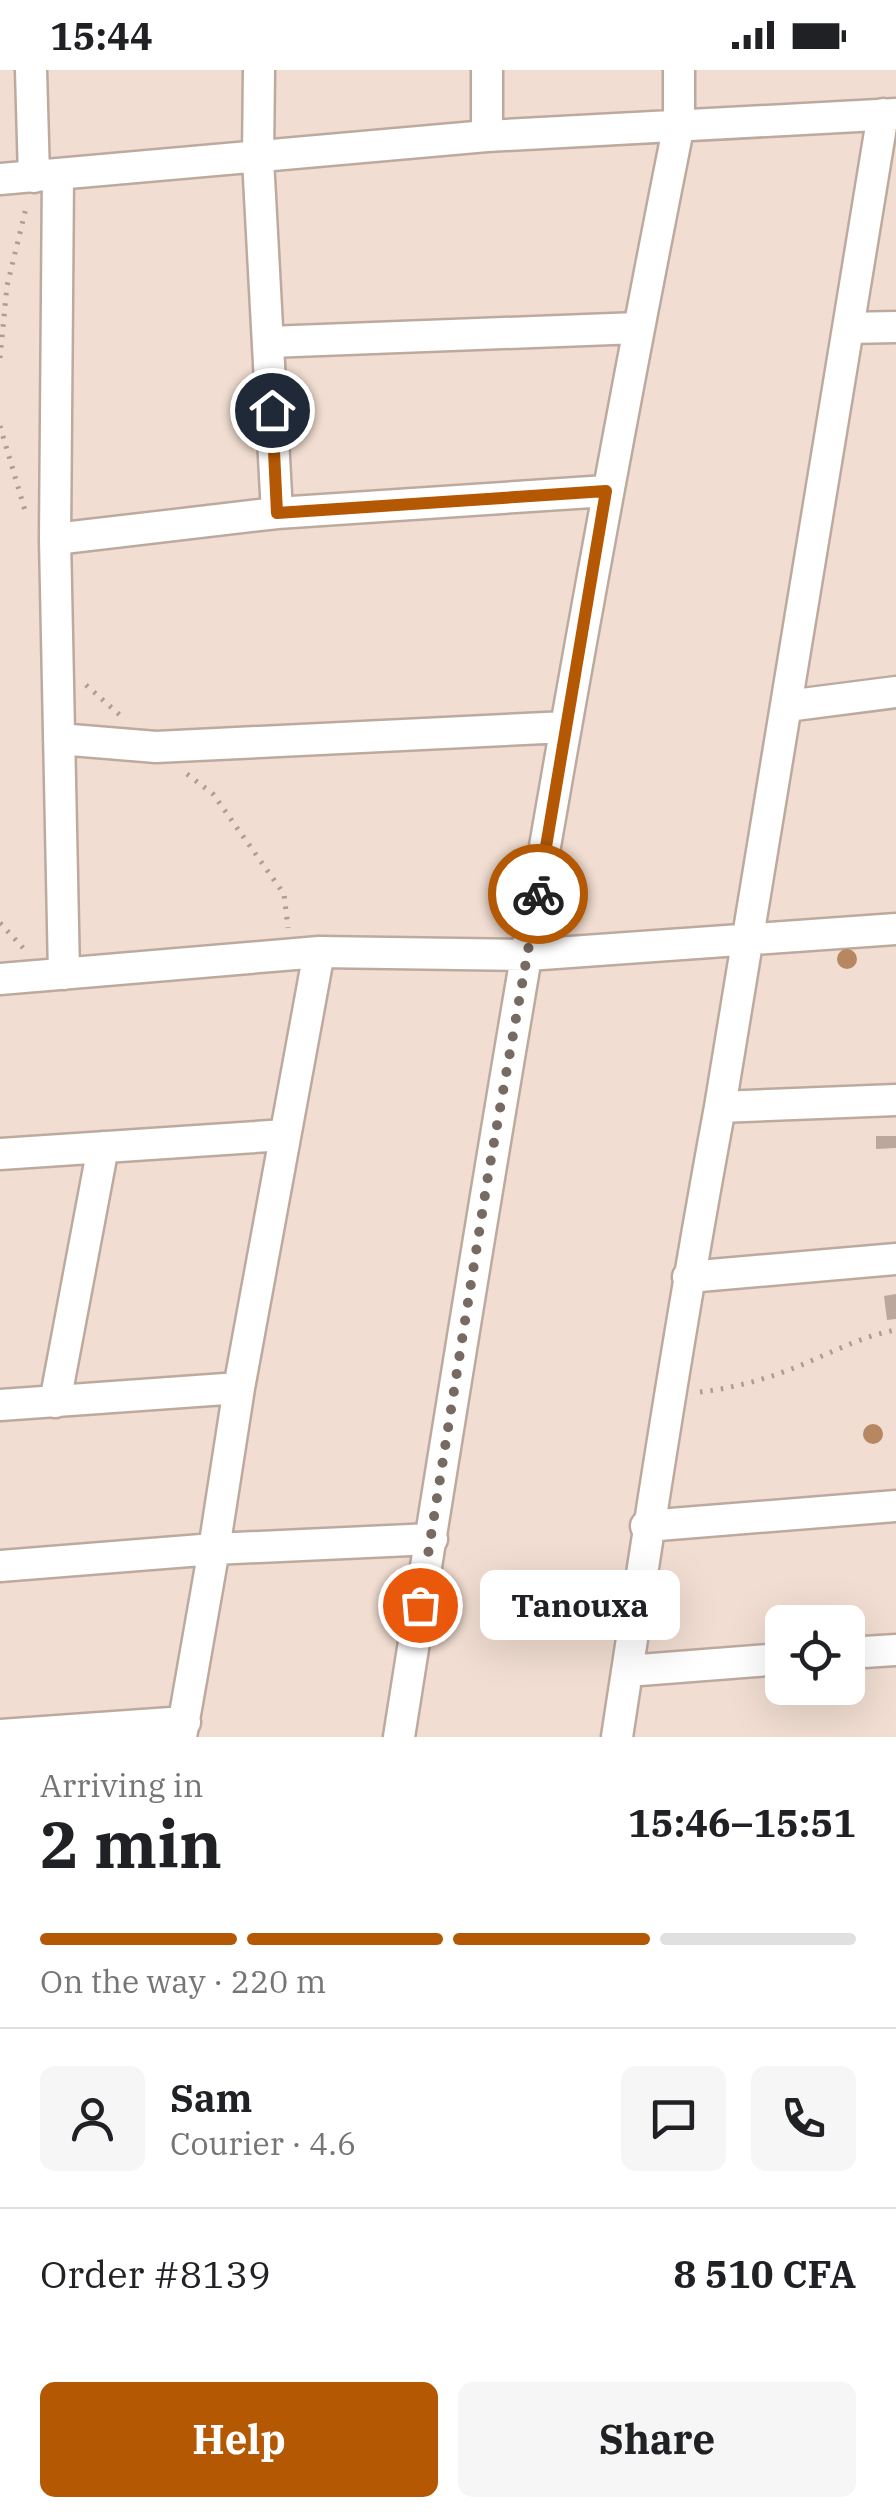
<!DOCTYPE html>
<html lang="en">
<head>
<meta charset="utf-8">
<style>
  body { margin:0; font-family:"IBM Plex Serif",serif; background:#f6f6f6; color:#202124; height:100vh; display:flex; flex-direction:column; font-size:38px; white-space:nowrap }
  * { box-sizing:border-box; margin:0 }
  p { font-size:32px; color:#757577 }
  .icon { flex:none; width:55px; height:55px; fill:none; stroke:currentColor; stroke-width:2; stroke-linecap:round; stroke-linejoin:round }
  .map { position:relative; height:1667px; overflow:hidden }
  .drawer { display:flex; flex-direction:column; background:#fff; flex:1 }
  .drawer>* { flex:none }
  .buttons { position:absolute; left:765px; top:1535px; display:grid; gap:20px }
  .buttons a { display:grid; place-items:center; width:100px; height:100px; border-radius:15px; background:#fff; box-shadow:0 10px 40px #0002; font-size:50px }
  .pin { position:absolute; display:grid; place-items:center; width:85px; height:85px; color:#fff; margin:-42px; border:5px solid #fff; border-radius:50%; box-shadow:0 2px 10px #0007 }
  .courier { position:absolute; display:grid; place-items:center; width:100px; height:100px; margin:-50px; border:8px solid #b55804; border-radius:50%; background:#fff; color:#222; box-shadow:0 2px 12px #0007 }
  .bubble { position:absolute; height:70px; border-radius:15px; background:#fff; box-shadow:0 10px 40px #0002; font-size:32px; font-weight:700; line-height:70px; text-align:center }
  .summary em { font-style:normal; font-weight:700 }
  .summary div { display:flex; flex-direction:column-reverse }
  .summary { display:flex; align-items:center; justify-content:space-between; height:170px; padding:0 40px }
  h1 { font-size:65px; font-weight:700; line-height:75px }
  .bar { display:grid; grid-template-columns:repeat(4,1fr); gap:15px 10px; align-content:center; height:120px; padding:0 40px }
  .bar i { height:12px; border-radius:8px; background:#e0e0e0 }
  .bar .selected { background:#b55804 }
  .bar p { grid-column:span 4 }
  .line { display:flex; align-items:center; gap:25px; padding:0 40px; border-top:2px solid #e0e0e0 }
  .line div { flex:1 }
  .round { display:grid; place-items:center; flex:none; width:105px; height:105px; border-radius:15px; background:#f6f6f6 }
  .cta { display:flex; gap:20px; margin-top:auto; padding:20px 40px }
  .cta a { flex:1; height:115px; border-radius:15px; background:#b55804; color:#fff; font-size:40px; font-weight:700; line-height:115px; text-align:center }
  .cta a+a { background:#f6f6f6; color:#202124 }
  .status { display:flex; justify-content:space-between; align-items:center; height:70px; padding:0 50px; background:#fff; direction:ltr }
  .status svg { height:28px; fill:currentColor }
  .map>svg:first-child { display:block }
  .building { fill:#bba79c }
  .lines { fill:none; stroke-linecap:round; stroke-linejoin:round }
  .minor-casing { stroke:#bdaa9f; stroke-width:35 }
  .path { stroke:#ad9e94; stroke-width:5; stroke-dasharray:2.5 8; stroke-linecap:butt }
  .minor { stroke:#fff; stroke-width:30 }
  .tree { fill:#b78762 }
  .done { stroke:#766a62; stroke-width:10; stroke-dasharray:0 18 }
  .route { stroke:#b55804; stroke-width:12 }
</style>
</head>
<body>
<div class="status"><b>15:44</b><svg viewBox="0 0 49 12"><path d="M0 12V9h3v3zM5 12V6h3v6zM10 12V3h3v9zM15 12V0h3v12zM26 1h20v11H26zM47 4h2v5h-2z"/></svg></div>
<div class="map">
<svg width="896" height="1667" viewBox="0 0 896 1667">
  <rect width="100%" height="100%" fill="#f1ddd1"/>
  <path class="building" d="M876,1066H896V1078L876,1079Z
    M896,1224V1249L887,1250L884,1226Z"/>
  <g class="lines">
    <defs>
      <path id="minor" d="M31,0L34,107
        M487,66V0
        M0,109L487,66L896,44
        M896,257L848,258L720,1037L896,1030
        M848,258L883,44
        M269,272L638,258
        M277,443L606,421
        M55,469L58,105
        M787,636L896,622
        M59,669L156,677L566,657
        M64,904L55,469L277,443L258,89L259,0
        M0,909L319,882L528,885L896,859
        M0,1084L285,1065
        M688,1207L896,1189
        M55,1332L103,1077
        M0,1335L239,1318
        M646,1456L896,1436
        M0,1496L214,1479L239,1318L319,882
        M848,1583L896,1580
        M627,1601L782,1589
        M0,1665L185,1652
        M181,1667L214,1479L432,1469
        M399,1667C484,1128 572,589 679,54V0
        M617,1667C649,1457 681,1247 720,1037"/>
    </defs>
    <use href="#minor" class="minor-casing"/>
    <path class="path" d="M0,288L7,216L27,134
      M0,356L26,444
      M86,615L122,647
      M187,704L213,724L284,824L288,858
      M0,853L26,881
      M700,1322C734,1318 767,1309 799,1296C831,1283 862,1266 896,1260"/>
    <use href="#minor" class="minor"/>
  </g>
  <g class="tree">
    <circle cx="847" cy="889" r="10"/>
    <circle cx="873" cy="1364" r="10"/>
  </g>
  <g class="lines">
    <path class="done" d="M420,1535L488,1106L538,824"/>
    <path class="route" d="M272,340L277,443L606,421L538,824"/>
  </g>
</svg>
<div class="buttons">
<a><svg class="icon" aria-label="locate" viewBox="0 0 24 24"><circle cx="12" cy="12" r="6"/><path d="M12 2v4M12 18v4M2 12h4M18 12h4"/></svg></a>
</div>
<div class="pin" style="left:420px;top:1535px;background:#ea580c"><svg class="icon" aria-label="bag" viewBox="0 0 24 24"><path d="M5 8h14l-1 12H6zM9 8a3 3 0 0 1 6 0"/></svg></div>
<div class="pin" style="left:272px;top:340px;background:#1f2937"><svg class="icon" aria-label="home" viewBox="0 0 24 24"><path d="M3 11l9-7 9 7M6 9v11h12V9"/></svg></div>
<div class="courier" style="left:538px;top:824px"><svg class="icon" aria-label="bike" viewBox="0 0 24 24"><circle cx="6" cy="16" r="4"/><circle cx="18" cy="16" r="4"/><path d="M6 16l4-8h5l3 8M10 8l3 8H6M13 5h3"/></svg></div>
<div class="bubble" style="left:480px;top:1500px;width:200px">Tanouxa</div>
</div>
<section class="drawer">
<div class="summary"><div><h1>2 min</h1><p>Arriving in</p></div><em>15:46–15:51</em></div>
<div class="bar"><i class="selected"></i><i class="selected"></i><i class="selected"></i><i></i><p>On the way · 220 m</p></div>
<div class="line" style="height:180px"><a class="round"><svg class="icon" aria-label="person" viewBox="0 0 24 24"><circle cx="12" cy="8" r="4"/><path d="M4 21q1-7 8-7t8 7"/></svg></a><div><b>Sam</b><p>Courier · 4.6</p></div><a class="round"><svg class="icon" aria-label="chat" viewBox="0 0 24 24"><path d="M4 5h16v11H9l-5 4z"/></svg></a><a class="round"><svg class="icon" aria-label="phone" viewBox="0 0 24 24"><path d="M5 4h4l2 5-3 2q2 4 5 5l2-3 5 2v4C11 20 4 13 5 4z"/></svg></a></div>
<div class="line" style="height:130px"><div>Order #8139</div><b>8 510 CFA</b></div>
<div class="cta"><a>Help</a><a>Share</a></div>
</section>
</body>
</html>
